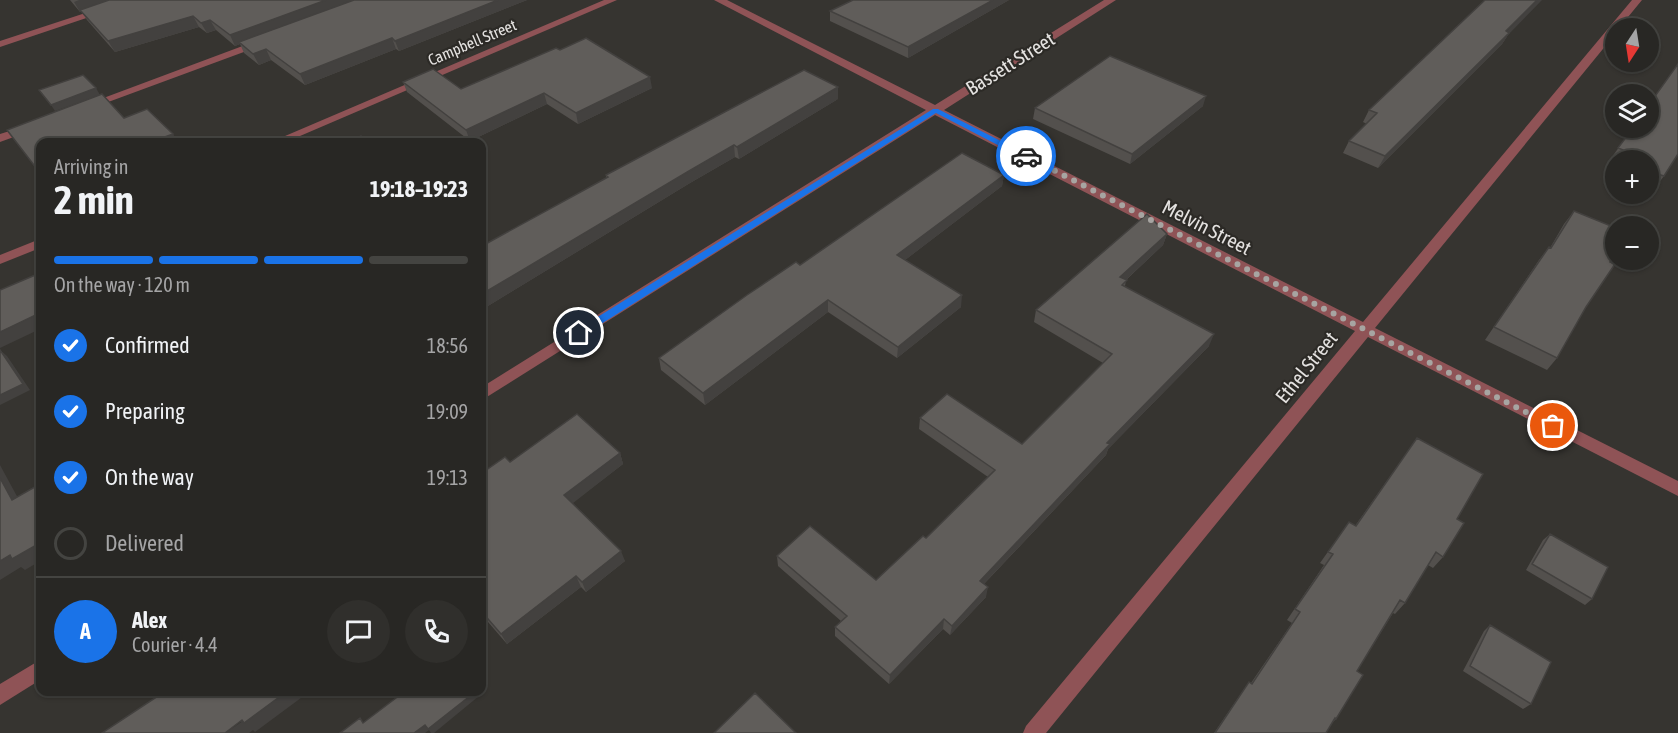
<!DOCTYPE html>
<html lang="en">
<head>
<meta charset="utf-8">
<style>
  body { margin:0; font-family:"Asap Condensed",sans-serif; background:#302f2c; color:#f1f3f6; height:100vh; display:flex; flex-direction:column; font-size:22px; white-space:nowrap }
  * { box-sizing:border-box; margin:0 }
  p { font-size:20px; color:#a5a5a6 }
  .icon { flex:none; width:33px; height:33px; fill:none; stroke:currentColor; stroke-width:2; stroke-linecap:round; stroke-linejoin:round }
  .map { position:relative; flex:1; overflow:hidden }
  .drawer { position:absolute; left:36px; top:138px; width:450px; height:558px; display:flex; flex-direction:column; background:#282724; border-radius:12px; box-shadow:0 2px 4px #0004,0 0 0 2px #444441 }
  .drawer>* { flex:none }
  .needle { width:39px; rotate:192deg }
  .controls { position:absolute; left:1605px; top:18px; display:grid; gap:12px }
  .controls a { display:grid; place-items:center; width:54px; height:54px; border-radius:50%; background:#282724; box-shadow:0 2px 4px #0004,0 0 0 2px #444441; font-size:30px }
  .pin { position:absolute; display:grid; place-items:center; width:51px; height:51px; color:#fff; margin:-26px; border:3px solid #fff; border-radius:50%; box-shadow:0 2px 6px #0007 }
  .courier { position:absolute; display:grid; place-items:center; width:60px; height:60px; margin:-30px; border:4px solid #1a73e8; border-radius:50%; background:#fff; color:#222; box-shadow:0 2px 8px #0007 }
  .overview em { font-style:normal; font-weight:700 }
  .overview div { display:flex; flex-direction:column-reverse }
  .overview { display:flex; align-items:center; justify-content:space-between; height:102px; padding:0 18px }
  h1 { font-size:39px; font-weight:700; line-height:45px }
  .bar { display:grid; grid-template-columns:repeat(4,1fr); gap:9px 6px; align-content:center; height:72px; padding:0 18px }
  .bar i { height:8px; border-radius:4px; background:#444441 }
  .bar .on { background:#1a73e8 }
  .bar p { grid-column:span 4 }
  .line { display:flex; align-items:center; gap:15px; padding:0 18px; border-top:2px solid #444441 }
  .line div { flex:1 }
  .round { display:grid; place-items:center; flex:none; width:63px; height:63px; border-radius:32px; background:#302f2c }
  ol { padding:0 18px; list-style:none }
  li { display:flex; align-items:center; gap:18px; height:66px }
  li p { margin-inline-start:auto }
  li .icon { padding:6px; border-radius:50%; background:#1a73e8; color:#fff; stroke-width:4 }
  li:last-child { color:#a5a5a6 }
  li i { width:33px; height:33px; border:3px solid #444441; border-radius:50% }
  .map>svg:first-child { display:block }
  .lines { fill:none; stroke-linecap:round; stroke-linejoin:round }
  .lane { fill:#8f5356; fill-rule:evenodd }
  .street { fill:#8f5356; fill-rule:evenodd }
  .wall { fill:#53504d }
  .shaded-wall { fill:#43413f }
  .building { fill:#605d5a; stroke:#43413f; stroke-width:1.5 }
  .route { fill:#1a73e8 }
  .done { stroke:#a7a5a2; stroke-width:6; stroke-dasharray:0 10.8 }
  .labels { text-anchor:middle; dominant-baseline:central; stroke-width:4.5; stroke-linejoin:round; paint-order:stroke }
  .far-street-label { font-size:16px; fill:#e4e2e0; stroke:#2c2a26 }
  .street-label { font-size:20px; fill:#e4e2e0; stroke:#2c2a26 }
</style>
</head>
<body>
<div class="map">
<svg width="1678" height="733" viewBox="0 0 1678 733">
  <rect width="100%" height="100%" fill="#363430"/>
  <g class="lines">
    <path class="lane" d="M259,40L264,43L263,45L92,108H84L82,106Z
      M29,125L35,128L33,130L0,142V134Z"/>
    <path class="street" d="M125,0H140L0,47V41Z
      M604,0H617L286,142H271Z
      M714,0H727L935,105L1104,0H1116L944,110L1363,322L1632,0H1642L1619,28H1616V33L1375,328L1678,481V496L1368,337L1046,733H1023L1026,726L1355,331L935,115L482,400V387L926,110Z
      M40,239V248L0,264V255Z
      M40,660V680L0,705V684Z"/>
  </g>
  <path class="wall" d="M70,0H527L399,51L396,49L305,85L271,60L259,65L244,53L240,44L235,46L216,30L207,33L199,27L115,52L87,20L82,12H80Z
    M1009,0L908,58L830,21V11Z
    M1508,35L1502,44L1378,168L1343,153L1349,141L1367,124L1363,122L1369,110Z
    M560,50L652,88L578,124L547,104L470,141L407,92L403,82L461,89Z
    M838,99L739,159L735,157L690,183L483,309L482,308V246L606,178V175Z
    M1203,106L1130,164L1033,119L1035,108Z
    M1633,128L1664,176L1654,189L1648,187V160H1616V163L1609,161Z
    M1616,166V174L1611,172Z
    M1004,175L1002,186L905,260L961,307L897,358L828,312L705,405L661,370L659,358L800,265Z
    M1574,211L1610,262L1557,358L1547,370L1485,340L1539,260L1549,247L1550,248L1564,224Z
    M1167,234L1163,245L1126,280L1125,286L1209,346L1108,449L1106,455L984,584L986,597L950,635L943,629L889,684L835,636V627L841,621L778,566L777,556L876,580L926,538L988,477L919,429L920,418L1022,444L1103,363L1034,322L1036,310Z
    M1417,438L1457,519L1443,557L1433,568L1428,565L1405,603L1395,614L1393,613L1357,671L1336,719L1330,725L1326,733H1214L1242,692L1249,682L1251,683L1292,623L1287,620L1324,565L1320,563L1349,522L1355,526Z
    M620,453L623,464L572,503L625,561L586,592L581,587L507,644L482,615V473L510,462Z
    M1550,534L1592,599L1585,605L1526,570L1543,540Z
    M1490,625L1531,704L1523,709L1463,671L1484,631Z"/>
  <path class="shaded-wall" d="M79,0H118L80,12L74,2Z
    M326,0H359L239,42L240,44L235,46L230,35Z
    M498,0H527L399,51L395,41Z
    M993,0H1009L908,58V47Z
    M1537,0H1542L1508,35L1502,44L1378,168L1385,156Z
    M193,16L199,27L115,52L108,41Z
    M210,20L216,30L207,33L201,23Z
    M392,38L396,49L305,85L300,74Z
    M266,49L271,60L259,65L253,54Z
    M650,77L652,88L578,124L576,113Z
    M838,87V99L739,159L737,147Z
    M96,88L100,95L55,111L51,105Z
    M544,93L547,104L470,141L466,130Z
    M1206,96L1203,106L1130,164L1132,154Z
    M173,134L178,142H151Z
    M734,145L735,157L690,183L483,309L482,306V294L689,171Z
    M1004,175L1002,186L896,267L897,255Z
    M1167,234L1163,245L1117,288L1120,277Z
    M962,295L961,307L897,358L898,347Z
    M828,300V312L705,405L703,393Z
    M40,313V329L0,348V332Z
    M1214,334L1209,346L1108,449L1106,455L977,591L980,581L1107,443Z
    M0,350L7,356L30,390L0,405Z
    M620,453L623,464L568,507L564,495Z
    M0,465L25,511L12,500L0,478Z
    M40,543V561L25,570L21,567L0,580V561L10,555Z
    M621,551L625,561L586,592L582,582Z
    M576,576L581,587L507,644L501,634Z
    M988,587L986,597L950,635L952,626Z
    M944,619L943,629L889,684L890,675Z
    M286,692H309L255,732L253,730L249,733H225Z
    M475,692H476L479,696L434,733H431L429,730L425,733H414L425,725Z"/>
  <path class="building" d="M109,0H326L230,35L210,20L201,23L193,16L108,41L80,10Z
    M354,0H498L395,41L392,38L300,74L266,49L253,54L239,42Z
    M853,0H993L908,47L830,11Z
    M1485,0H1537L1506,31L1509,33L1385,156L1349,141L1377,113L1369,110Z
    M586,38L650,77L576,113L544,93L466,130L403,82L433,69L461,89L556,48L560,50Z
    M1110,56L1206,96L1132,154L1035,108Z
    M1678,64V154L1664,176L1648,171V160H1620L1626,151L1618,148L1633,128H1648V106Z
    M804,70L838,87L737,147L734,145L689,171L482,294V246L608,177L606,175Z
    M83,75L96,88L51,105L39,90Z
    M102,94L124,118L147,109L173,134L151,142H40V173L7,130Z
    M361,136L369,142H346Z
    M962,153L1004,175L897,255L962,295L898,347L828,300L703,393L659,358L747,295L796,262L800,265Z
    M1574,211L1616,228V254L1610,262L1615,264L1586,307L1557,358L1494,327L1549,247L1551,248Z
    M1147,214L1167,234L1120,277L1127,280L1122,285L1214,334L1107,443L1110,444L980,581L988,587L952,626L944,619L890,675L835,627L847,616L777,556L810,526L876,580L923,536L926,538L995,470L920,418L947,394L1022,444L1112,354L1036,310Z
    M40,273V313L0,332V290Z
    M0,350L23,384L0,395Z
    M577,414L620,453L564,495L621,551L582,582L576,576L501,634L482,612V473L505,457L510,462Z
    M1417,438L1483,474L1457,519L1464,523L1443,557L1436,552L1405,603L1400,600L1357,671L1363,675L1336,719L1335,718L1326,733H1215L1249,682L1252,684L1300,612L1295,609L1333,554L1328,552L1349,522L1356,526Z
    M0,478L12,500L40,484V543L12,559L10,555L0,561Z
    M1550,534L1608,567L1592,599L1532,564Z
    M1490,625L1551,662L1531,704L1470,666Z
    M164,692H286L244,723L242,720L225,733H102Z
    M404,692H475L428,729L425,725L414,733H340L360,718L363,723Z
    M755,693L796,733H714Z"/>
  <path class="route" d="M933,109H938L1030,156L1023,158L936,113L582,336H575V331Z"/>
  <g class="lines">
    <path class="done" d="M1026,156L1553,426"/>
  </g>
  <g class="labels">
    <g class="far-street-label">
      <text transform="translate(472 42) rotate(-23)">Campbell Street</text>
    </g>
    <g class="street-label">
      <text transform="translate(1010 63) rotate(-32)">Bassett Street</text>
      <text transform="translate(1207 227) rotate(27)">Melvin Street</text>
      <text transform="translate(1306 367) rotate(-51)">Ethel Street</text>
    </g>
  </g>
</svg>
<div class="controls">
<a><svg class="needle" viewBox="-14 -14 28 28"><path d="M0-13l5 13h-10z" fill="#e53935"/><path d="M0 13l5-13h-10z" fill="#a5a5a6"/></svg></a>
<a><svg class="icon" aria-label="layers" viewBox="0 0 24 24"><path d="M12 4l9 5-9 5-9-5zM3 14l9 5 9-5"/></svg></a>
<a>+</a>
<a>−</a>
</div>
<div class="pin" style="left:1553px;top:426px;background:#ea580c"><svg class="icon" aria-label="bag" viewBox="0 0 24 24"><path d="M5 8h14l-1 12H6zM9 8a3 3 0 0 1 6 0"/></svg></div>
<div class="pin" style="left:579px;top:333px;background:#1f2937"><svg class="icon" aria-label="home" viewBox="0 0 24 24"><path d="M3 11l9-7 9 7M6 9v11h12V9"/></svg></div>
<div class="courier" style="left:1026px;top:156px"><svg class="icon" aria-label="car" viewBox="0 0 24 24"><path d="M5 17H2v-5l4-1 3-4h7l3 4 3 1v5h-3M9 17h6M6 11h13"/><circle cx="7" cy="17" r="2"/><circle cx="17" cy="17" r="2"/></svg></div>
<section class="drawer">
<div class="overview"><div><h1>2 min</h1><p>Arriving in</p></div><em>19:18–19:23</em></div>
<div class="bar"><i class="on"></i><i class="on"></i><i class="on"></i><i></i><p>On the way · 120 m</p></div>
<ol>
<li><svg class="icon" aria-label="check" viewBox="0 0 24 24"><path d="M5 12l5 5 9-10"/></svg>Confirmed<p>18:56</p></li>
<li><svg class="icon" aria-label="check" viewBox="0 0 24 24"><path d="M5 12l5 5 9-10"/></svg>Preparing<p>19:09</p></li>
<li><svg class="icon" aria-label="check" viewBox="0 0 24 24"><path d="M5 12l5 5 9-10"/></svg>On the way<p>19:13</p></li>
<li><i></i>Delivered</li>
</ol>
<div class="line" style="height:108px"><b class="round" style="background:#1a73e8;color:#fff">A</b><div><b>Alex</b><p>Courier · 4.4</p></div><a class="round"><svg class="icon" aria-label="chat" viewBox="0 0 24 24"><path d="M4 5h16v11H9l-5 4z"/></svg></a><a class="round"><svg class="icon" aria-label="phone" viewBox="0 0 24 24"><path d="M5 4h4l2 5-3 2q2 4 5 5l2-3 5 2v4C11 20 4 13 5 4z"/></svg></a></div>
</section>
</div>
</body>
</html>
